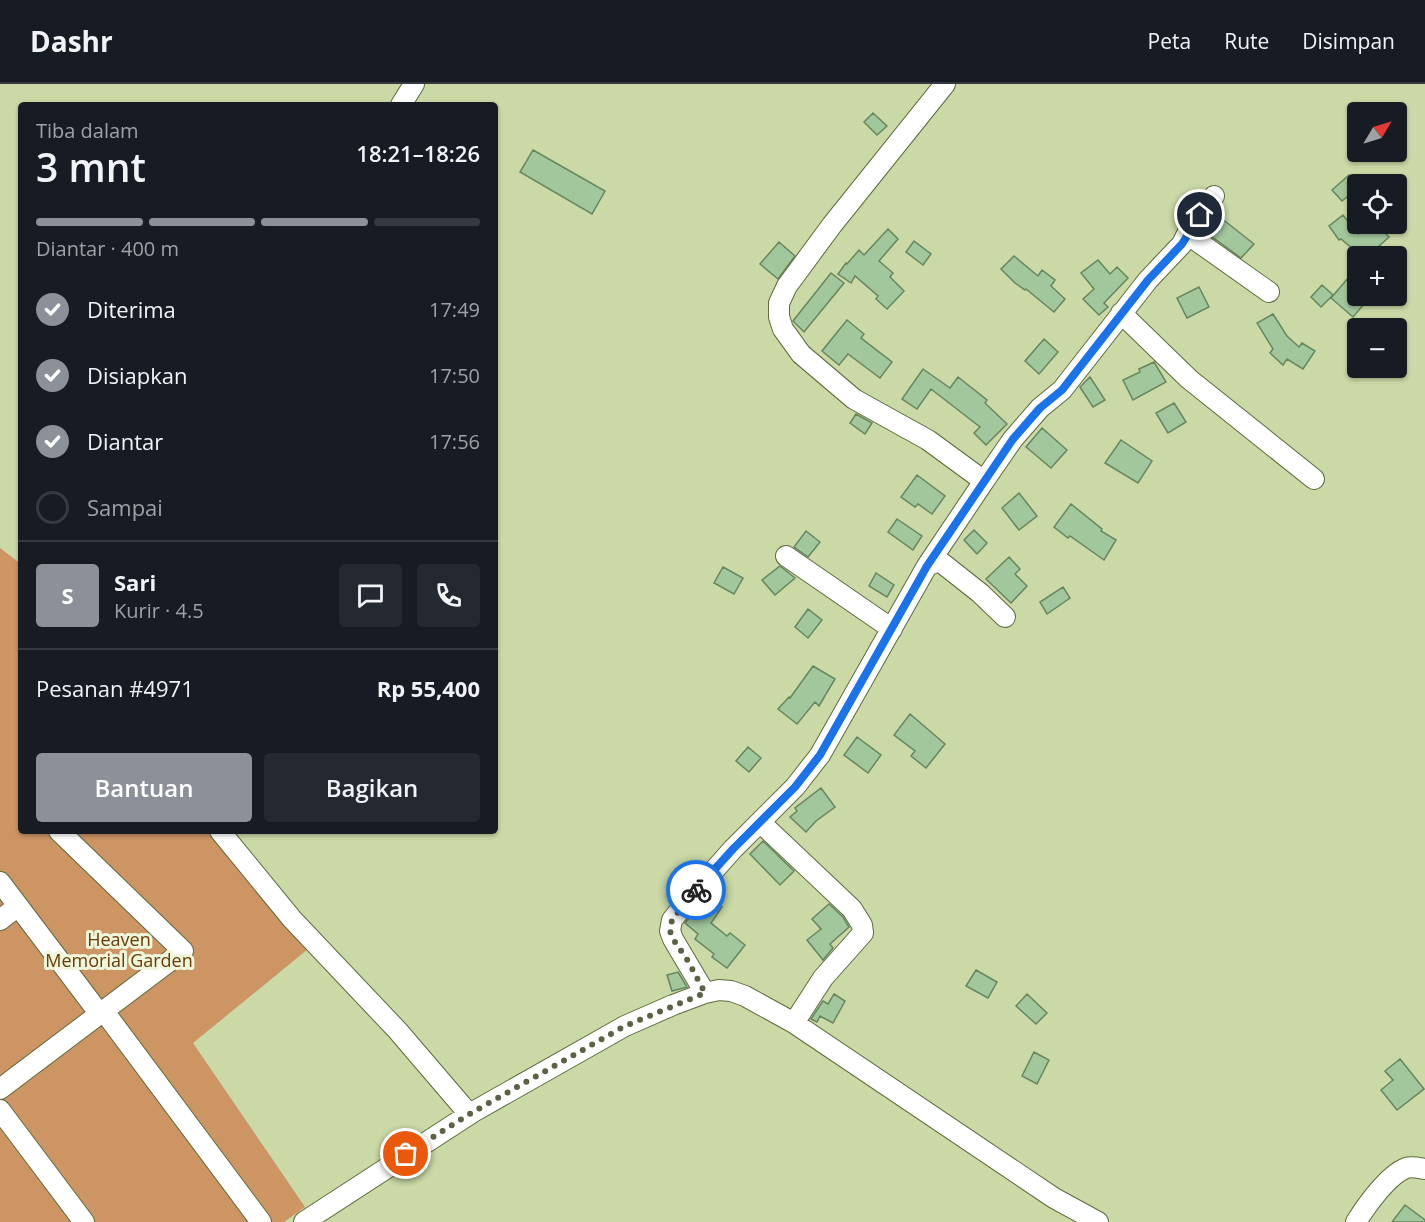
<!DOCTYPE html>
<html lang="id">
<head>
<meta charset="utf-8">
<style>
  body { margin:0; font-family:"Open Sans",sans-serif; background:#242831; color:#f1f3f6; height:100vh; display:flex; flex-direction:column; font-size:22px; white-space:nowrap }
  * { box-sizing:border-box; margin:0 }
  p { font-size:20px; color:#9ea1a6 }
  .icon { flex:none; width:33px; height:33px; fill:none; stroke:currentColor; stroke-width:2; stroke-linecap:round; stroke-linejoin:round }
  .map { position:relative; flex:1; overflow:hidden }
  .sheet { position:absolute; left:18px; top:18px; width:480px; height:732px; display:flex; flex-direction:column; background:#171b24; border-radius:6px; box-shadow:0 2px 4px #0004 }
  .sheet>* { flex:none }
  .needle { width:39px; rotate:52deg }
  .fabs { position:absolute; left:1347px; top:18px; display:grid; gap:12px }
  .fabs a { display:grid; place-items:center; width:60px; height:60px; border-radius:6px; background:#171b24; box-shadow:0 2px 4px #0004; font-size:30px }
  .pin { position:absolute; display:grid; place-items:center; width:51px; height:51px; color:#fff; margin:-26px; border:3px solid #fff; border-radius:50%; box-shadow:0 2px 6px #0007 }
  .courier { position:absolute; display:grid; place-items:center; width:60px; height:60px; margin:-30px; border:4px solid #1a73e8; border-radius:50%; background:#fff; color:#222; box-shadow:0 2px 8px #0007 }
  .head em { font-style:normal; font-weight:600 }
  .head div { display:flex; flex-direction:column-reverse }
  .head { display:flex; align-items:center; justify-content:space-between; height:102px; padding:0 18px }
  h1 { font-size:39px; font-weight:600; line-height:45px }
  .bar { display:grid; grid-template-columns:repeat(4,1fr); gap:9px 6px; align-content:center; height:72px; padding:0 18px }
  .bar i { height:8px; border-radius:4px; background:#363941 }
  .bar .on { background:#8c9099 }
  .bar p { grid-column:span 4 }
  .line { display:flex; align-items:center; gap:15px; padding:0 18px; border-top:2px solid #363941 }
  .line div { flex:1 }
  .round { display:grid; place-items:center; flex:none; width:63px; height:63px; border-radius:6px; background:#242831 }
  ol { padding:0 18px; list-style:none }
  li { display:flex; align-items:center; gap:18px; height:66px }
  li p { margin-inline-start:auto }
  li .icon { padding:6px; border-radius:50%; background:#8c9099; color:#fff; stroke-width:4 }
  li:last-child { color:#9ea1a6 }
  li i { width:33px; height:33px; border:3px solid #363941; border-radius:50% }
  .action { display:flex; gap:12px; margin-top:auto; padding:12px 18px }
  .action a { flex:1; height:69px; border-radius:6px; background:#8c9099; color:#fff; font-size:24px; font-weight:600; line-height:69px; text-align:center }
  .action a+a { background:#242831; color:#f1f3f6 }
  header { display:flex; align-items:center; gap:36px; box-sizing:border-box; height:84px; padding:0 30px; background:#171b24; border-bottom:2px solid #363941 }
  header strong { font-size:28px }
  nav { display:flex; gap:33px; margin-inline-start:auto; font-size:21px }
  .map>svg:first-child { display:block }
  .green { fill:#cd9464 }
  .building { fill:#a3c79d; stroke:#65865f; stroke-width:1.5 }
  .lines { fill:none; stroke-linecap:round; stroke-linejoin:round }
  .minor-casing { stroke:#5e6a3c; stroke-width:22 }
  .minor { stroke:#fff; stroke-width:20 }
  .done { stroke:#5b6345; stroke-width:6; stroke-dasharray:0 10.8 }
  .route { stroke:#1a73e8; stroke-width:8 }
  .labels { text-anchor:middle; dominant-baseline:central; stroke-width:6; stroke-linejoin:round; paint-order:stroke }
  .park-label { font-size:18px; fill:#693a06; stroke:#eef6dc }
</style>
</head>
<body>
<header>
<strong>Dashr</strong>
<nav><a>Peta</a><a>Rute</a><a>Disimpan</a></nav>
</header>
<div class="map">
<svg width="1425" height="1138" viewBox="0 0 1425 1138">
  <rect width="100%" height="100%" fill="#cad9a6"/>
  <path class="green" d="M0,464L21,480V747H216L230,760L262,814L308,865L193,959L305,1123L284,1138H0Z"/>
  <path class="building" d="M873,29L887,42L877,51L864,38Z
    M533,66L605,107L592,130L520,88Z
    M1349,91L1358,101V104L1342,117L1332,106Z
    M1216,130L1254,160L1241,174L1204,147Z
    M1343,131L1358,150L1369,140H1376L1389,153L1368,172H1361L1341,155L1339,156L1329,142Z
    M888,145L898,155L879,177L893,189L890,193L904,207L887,225L876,215L878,212L855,192L851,199L838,190L846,179L847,180L859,166L864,171Z
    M914,157L931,170L923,181L906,168Z
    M779,158L795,172L778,195L760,180Z
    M1014,172L1038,192L1042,186L1055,196L1051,202L1065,215L1054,228L1026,205L1025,206L1015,199L1001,185Z
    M1098,176L1110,190L1117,183L1128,194L1104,219L1108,223L1099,231L1083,215L1094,205L1081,189Z
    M831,189L844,199L804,248L793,237Z
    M1349,193L1358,200V212H1371L1353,233L1331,214Z
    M1322,201L1333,211L1321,223L1311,213Z
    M1199,203L1209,223L1187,234L1177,214Z
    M1273,230L1287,252L1299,263L1302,259L1315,267L1303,285L1287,275L1283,281L1270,269L1273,265L1257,239Z
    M847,236L864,250L861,254L892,278L880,294L848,270L839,281L822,267Z
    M1044,255L1058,268L1039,290L1025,277Z
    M1154,278L1166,298L1133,316L1123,296L1140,288L1139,285Z
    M923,285L950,304L958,293L987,316L985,319L1007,340L986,361L974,349L980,343L931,305L917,325L902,315Z
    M1090,293L1105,316L1093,323L1080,303Z
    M1174,319L1186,338L1168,349L1156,329Z
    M856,330L872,339L865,350L850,339Z
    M1042,344L1067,366L1051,384L1026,363Z
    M1121,356L1152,377L1138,399L1105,379Z
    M917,391L945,412L932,430L918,420L915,423L901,413Z
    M1019,409L1037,432L1019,446L1002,424Z
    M1071,420L1102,445L1101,447L1116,456L1104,476L1070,452L1068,454L1054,443Z
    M897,435L922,452L913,466L888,448Z
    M974,446L987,459L977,470L964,456Z
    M806,447L820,458L808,473L794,463Z
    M1009,473L1020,485L1015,490L1027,502L1011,519L986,495Z
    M780,482L795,494L775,511L762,496Z
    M723,483L743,494L734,510L714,499Z
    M876,489L894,501L887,513L869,502Z
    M1063,503L1070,514L1047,530L1040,518Z
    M808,525L822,536L808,554L795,543Z
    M813,582L835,595L819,622L815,618L797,640L778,625L789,613L790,614Z
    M910,630L945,660L926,684L911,672L915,667L894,651Z
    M857,653L881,671L868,689L844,671Z
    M748,663L761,674L749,688L736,677Z
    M821,704L835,723L816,737L806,748L790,733L797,727L795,724Z
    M763,757L794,787L780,801L750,770Z
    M707,812L722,823L711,839L727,852L730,849L745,861L727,884L712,873L714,870L695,855L698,850L685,839Z
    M829,820L843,833L849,843L830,860L833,864L823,876L807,856L821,845L812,835Z
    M976,886L997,898L988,914L966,902Z
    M678,888L687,903L672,907L667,891Z
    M834,910L845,917L833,939L820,932L817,938L811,935L823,917L828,920Z
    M1027,910L1047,929L1036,940L1016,922Z
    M1034,968L1049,976L1037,1000L1022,992Z
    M1400,975L1424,1005L1397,1026L1381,1006L1393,996L1385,987Z
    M1405,1121L1425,1136V1138H1392Z"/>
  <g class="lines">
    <defs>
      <path id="minor" d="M945,0L832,141L787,202L779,219V233L783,245L801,270L854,315L928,356L984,397L1013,355L1040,324L1062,306L1148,196L1182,160L1187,150L1269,208
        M401,21L414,0
        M1187,150L1214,112
        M1121,229L1189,295L1314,395
        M786,472L892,545
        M927,482L984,397
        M760,738L852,825L862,841L863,849L823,894L794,939
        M220,747L292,835L398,947L469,1030
        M0,798L99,929
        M0,836L18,822
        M705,909L673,855L670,847L672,836L692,811L733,765L795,703L820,671L927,482L936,478L942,479L980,509L1005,533
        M103,926L261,1138
        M0,1005L183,867L59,747
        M0,1026L84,1138
        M304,1138L473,1028L625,942L673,921L705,909L719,906L731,907L745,912L794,939L1054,1114L1098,1138
        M1356,1138C1366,1122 1388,1091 1406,1084C1412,1082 1419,1084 1425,1085"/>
    </defs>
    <use href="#minor" class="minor-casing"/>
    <use href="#minor" class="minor"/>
  </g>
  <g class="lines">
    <path class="done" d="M406,1070L473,1028L625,942L705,909L688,877L673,855L670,847L672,836L696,806"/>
    <path class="route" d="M696,806L733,765L795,703L820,671L927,482L1013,355L1040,324L1062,306L1148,196L1182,160L1200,131"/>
  </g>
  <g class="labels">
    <g class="park-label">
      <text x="119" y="855">Heaven<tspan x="119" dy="21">Memorial Garden</tspan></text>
    </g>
  </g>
</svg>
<div class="fabs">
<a><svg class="needle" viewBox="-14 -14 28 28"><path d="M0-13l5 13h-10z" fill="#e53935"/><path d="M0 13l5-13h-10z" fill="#9ea1a6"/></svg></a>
<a><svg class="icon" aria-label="locate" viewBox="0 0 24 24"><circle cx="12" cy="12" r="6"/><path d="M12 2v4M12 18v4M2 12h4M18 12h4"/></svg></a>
<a>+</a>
<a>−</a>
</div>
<div class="pin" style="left:406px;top:1070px;background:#ea580c"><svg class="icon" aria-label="bag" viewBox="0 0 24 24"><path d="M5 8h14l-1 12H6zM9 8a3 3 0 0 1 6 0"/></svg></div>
<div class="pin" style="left:1200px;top:131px;background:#1f2937"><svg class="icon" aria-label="home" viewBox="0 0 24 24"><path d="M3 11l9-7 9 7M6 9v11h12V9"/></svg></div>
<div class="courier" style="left:696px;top:806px"><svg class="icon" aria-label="bike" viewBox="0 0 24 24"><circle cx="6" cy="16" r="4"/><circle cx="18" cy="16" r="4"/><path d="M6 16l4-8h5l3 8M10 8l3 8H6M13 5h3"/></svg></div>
<section class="sheet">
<div class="head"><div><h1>3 mnt</h1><p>Tiba dalam</p></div><em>18:21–18:26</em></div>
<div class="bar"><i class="on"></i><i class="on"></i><i class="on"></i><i></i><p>Diantar · 400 m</p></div>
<ol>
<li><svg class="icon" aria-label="check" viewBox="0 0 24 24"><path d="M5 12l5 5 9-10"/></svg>Diterima<p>17:49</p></li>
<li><svg class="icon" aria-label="check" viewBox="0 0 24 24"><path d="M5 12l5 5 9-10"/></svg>Disiapkan<p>17:50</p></li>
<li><svg class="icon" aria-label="check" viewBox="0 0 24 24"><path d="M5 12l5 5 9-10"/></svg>Diantar<p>17:56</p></li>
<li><i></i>Sampai</li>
</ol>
<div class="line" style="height:108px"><b class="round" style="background:#8c9099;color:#fff">S</b><div><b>Sari</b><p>Kurir · 4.5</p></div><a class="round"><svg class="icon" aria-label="chat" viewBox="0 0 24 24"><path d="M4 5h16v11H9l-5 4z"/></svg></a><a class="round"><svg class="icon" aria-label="phone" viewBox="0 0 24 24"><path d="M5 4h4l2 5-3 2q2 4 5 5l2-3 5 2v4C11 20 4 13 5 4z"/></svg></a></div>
<div class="line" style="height:78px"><div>Pesanan #4971</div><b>Rp 55,400</b></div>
<div class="action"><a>Bantuan</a><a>Bagikan</a></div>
</section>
</div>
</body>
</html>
